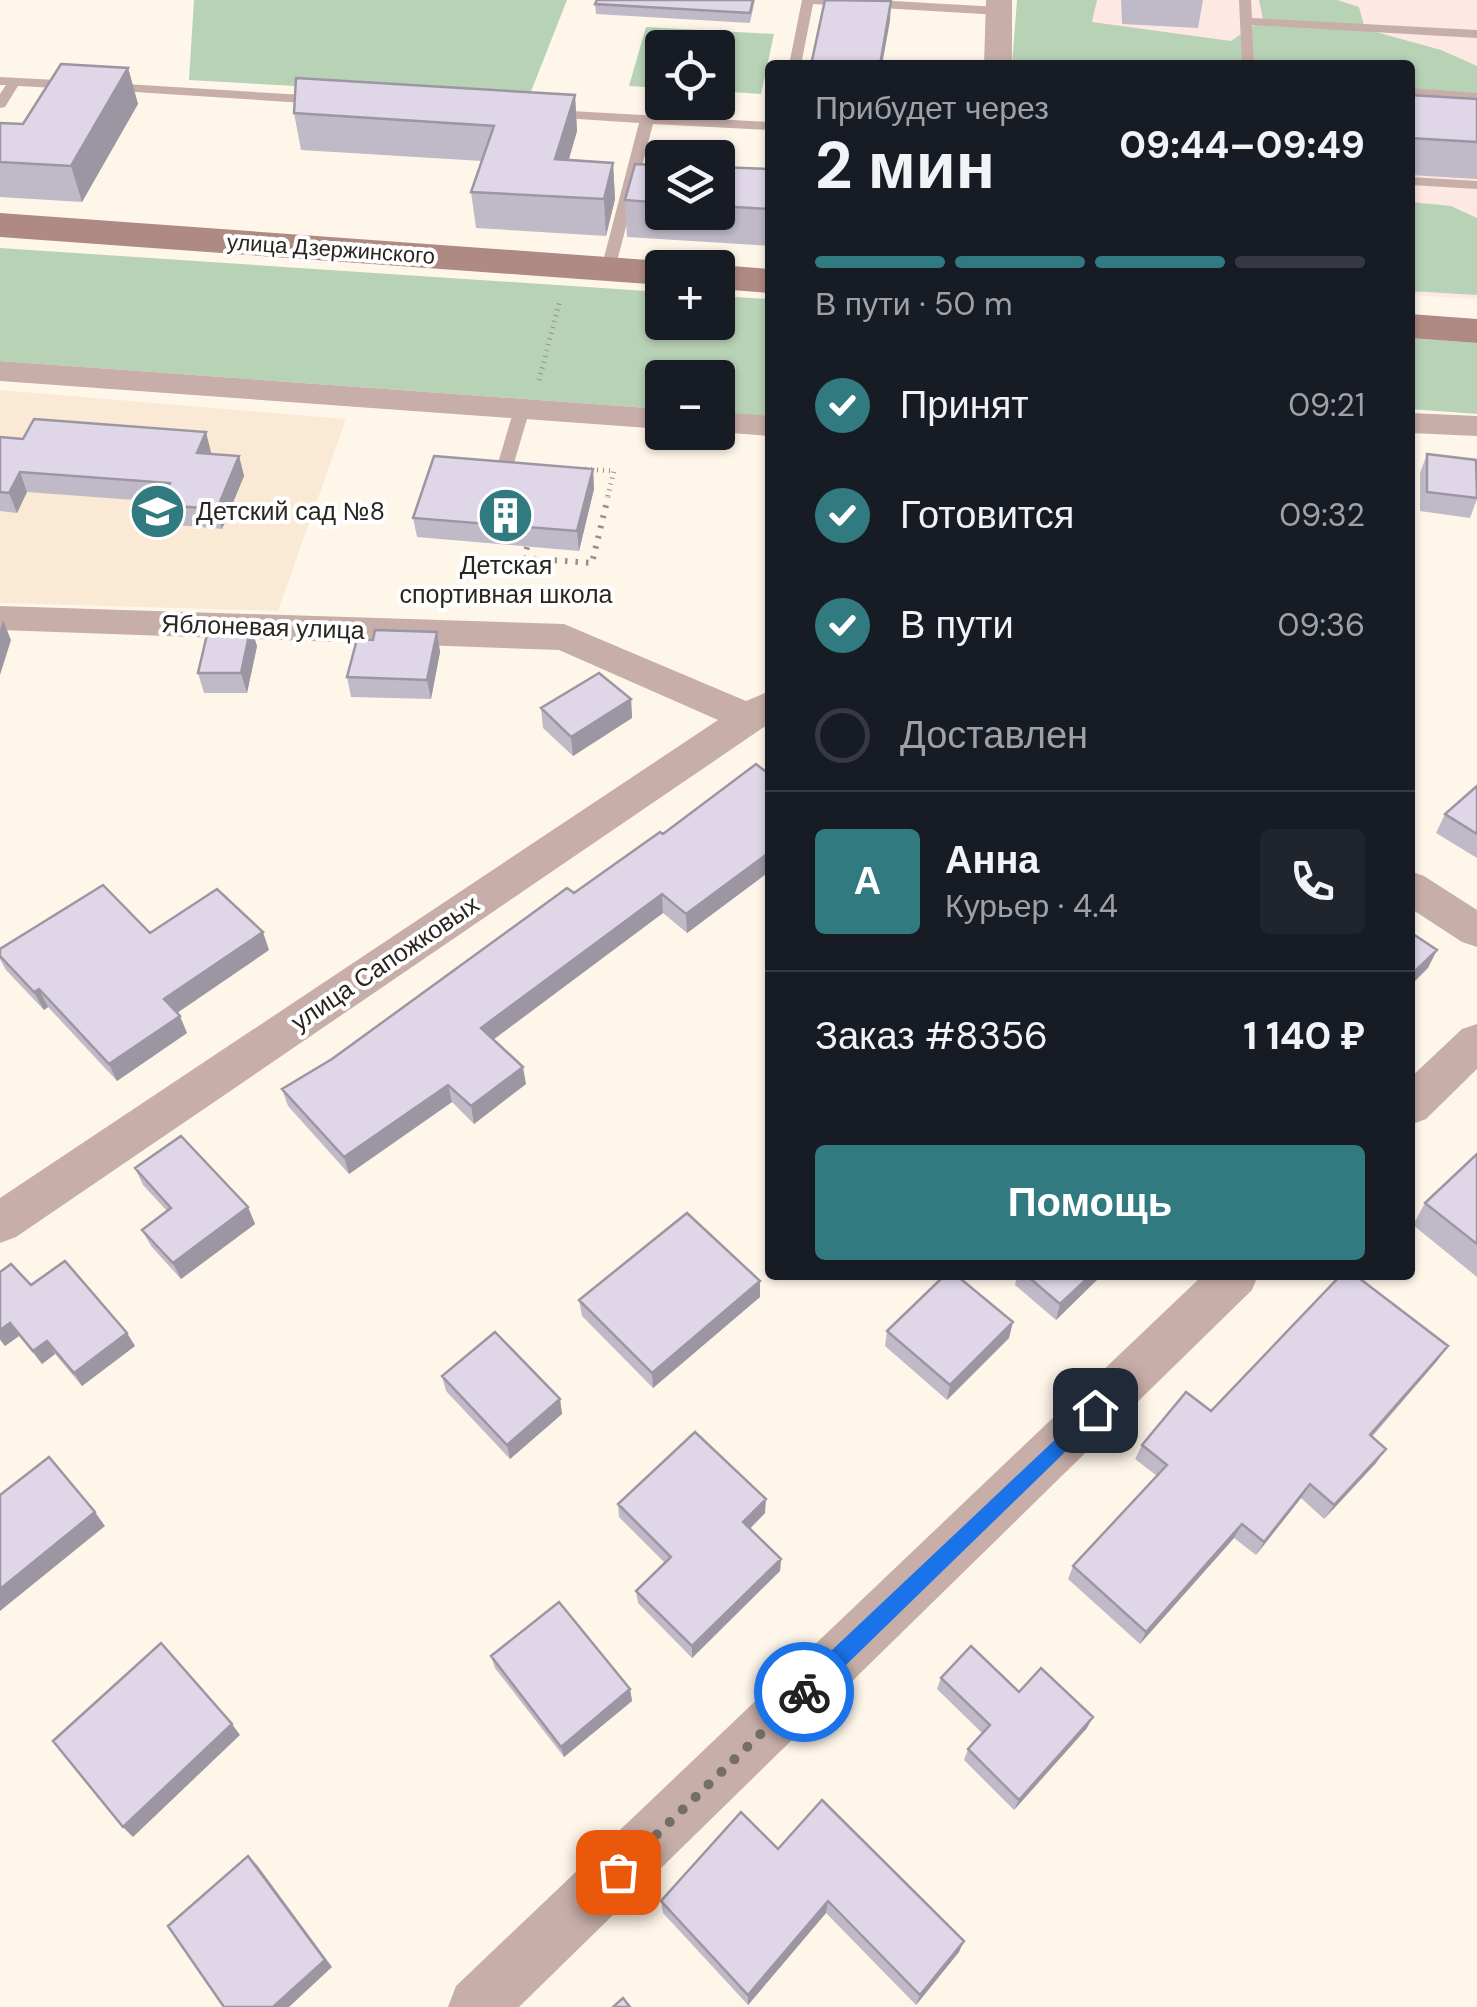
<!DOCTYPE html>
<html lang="ru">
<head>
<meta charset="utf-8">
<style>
  body { margin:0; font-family:"DM Sans",sans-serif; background:#20242c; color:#f1f3f6; height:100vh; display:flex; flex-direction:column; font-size:38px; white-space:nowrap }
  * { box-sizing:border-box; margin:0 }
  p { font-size:32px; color:#9ea1a6 }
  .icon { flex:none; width:55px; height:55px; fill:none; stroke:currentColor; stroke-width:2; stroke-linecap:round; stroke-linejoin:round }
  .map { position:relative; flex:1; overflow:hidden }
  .side { position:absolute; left:765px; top:60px; width:650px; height:1220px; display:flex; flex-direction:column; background:#171b24; border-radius:10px; box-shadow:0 2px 8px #0004 }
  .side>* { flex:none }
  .tools { position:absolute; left:645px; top:30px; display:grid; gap:20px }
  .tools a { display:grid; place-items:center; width:90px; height:90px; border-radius:10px; background:#171b24; box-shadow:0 2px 8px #0004; font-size:50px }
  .pin { position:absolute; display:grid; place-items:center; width:85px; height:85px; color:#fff; margin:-42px; border-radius:20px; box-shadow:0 5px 15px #0006 }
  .courier { position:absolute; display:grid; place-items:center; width:100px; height:100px; margin:-50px; border:8px solid #1a73e8; border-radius:50%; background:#fff; color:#222; box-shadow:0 2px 12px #0007 }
  .overview em { font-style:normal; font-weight:700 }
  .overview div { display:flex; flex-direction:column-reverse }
  .overview { display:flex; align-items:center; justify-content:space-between; height:170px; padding:0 50px }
  h1 { font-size:65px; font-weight:700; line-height:75px }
  .bar { display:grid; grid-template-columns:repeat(4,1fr); gap:15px 10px; align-content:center; height:120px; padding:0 50px }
  .bar i { height:12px; border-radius:8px; background:#363941 }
  .bar .on { background:#317a80 }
  .bar p { grid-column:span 4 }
  .line { display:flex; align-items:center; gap:25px; padding:0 50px; border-top:2px solid #363941 }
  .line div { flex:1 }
  .round { display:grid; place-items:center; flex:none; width:105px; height:105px; border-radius:10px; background:#20242c }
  ol { padding:0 50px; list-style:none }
  li { display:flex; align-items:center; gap:30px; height:110px }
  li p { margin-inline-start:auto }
  li .icon { padding:10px; border-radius:50%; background:#317a80; color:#fff; stroke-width:4 }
  li:last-child { color:#9ea1a6 }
  li i { width:55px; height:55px; border:5px solid #363941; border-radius:50% }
  .primary-button { display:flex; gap:20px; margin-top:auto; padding:20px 50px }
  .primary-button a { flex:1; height:115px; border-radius:10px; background:#317a80; color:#fff; font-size:40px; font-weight:700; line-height:115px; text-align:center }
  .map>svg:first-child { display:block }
  .built { fill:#faead5 }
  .medical { fill:#fde8e4 }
  .green { fill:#b8d2b6 }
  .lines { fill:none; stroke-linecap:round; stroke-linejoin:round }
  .path-far1 { stroke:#989189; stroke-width:5; stroke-dasharray:1 5; stroke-linecap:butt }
  .path { stroke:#989189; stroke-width:6; stroke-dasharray:2.5 8; stroke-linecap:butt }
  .lane { fill:#c8aea8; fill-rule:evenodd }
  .street { fill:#c8aea8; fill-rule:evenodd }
  .secondary { fill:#af8a82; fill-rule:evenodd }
  .wall { fill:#c0b9c7 }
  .shaded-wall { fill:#9c96a2 }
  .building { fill:#dfd7e7; stroke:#9c96a2; stroke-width:2.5 }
  .route { fill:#1a73e8 }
  .done { stroke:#746e67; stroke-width:10; stroke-dasharray:0 18 }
  .labels { text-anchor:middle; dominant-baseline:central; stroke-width:8; stroke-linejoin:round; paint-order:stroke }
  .far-street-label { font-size:22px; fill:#292520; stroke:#fff }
  .poi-label { font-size:25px; fill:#292520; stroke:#fff; text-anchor:start }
  .street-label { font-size:25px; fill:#292520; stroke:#fff }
</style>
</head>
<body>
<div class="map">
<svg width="1477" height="2007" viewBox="0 0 1477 2007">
  <rect width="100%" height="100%" fill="#fff6ea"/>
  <path class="built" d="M0,390L346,419L278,611L0,603Z"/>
  <path class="medical" d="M1057,0H1477V299L1410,295V65H1055Z"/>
  <path class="green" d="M194,0H567L528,99L189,80Z
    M1017,0H1097L1092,22L1231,41L1263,19L1259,0H1337L1359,7L1365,29L1441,50L1477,66V134L1410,129V65H1012Z
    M646,27L774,34L761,94L718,91V48H662V88L629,86Z
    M1410,202L1451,206L1477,218V295L1410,291Z
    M0,248L662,292V322H718V296L770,299V417L718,413V378H662V409L0,361Z
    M1410,338L1477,343V414L1410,409Z"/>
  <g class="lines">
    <path class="path-far1" d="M539,380L560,300
      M585,469L614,471L607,499"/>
    <path class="path" d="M527,547L524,558L592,563L608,497"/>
    <path class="lane" d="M802,0H875L999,7L1005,11L999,15L813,4L801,65H789Z
      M1239,0H1251L1252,18L1477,30V38L1252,25L1254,65H1242Z
      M0,77L75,81L81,85L75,89L18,86L5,107L0,108V94L6,85H0Z
      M109,83L320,96L327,100L320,104L104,90L103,87Z
      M1410,88L1477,93V101L1410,96Z
      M553,110L770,122V130L653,124L615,269L608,273L601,269L639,123L548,117V111Z
      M1410,177L1477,181V189L1410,185Z
      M522,404L530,409L514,463L506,468L500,467L498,463L514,409Z"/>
    <path class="street" d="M986,0H1012V65H984Z
      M0,361L662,409V429L0,381Z
      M718,412L770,416V436L718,432Z
      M1410,413L1477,416V436L1410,433Z
      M0,606L564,624L746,701L770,691V723L16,1237L0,1243V1198L718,720L559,650L0,630Z
      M1410,871L1424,876L1477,910V947L1462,942L1410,908Z
      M1477,1024V1069L1426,1119L1410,1125V1078L1462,1029Z
      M1203,1275H1258L1252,1290L519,2007H448L456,1986Z"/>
    <path class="secondary" d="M0,213L662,261L678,268H662V285L0,237Z
      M718,265L770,269V293L718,289V268H708Z
      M1410,314L1477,319V343L1410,338Z"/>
  </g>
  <path class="wall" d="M755,0L750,23L596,14L595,4Z
    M1121,0H1203L1198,28L1122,24Z
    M128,68L138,104L82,202L0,197V123L23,124Z
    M575,95L577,131L569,160L613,163L615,199L606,236L476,228L471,192L482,161L301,150L294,113Z
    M1410,95L1477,99V179L1410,175Z
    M662,161V212H718V167L770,169V246L627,237L625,200L655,165Z
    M0,437L211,452V454L239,456L244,476L222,529L166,524L160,505L161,502L27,492L17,513L0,511Z
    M1427,454L1476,460L1477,499L1470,518L1420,511V473Z
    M593,469L594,489L579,551L417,537L413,518Z
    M437,632L440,652L431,699L351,697L347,677Z
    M257,646L247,693H204L198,673Z
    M631,699L632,718L573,756L543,728L541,708Z
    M770,775V871L687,933L663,913L493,1039L526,1084L474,1124L452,1102L349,1174L288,1106L282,1089L332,1059L663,834Z
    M1477,786V858L1436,833L1445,814Z
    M150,933L269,950L177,1013L187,1033L117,1081L48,1007L44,1010L6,970L0,959V949Z
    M1477,1154V1277L1413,1225L1425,1203Z
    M135,1168L248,1207L255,1224L181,1279L151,1246L142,1230L167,1211L143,1185Z
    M0,1272L127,1333L135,1346L82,1386L55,1354L42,1364L19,1336L5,1346L0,1340Z
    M1017,1275H1102L1056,1320L1015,1285Z
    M760,1297L653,1388L582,1316L579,1300Z
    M887,1331L1009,1338L947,1400L885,1346Z
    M1437,1361L1372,1437L1376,1463L1324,1519L1301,1498L1256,1555L1234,1538L1140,1644L1068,1579L1073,1566L1157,1476L1135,1459L1142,1445L1211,1411Z
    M442,1376L560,1399L562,1414L510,1459L446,1391Z
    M618,1504L765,1513L750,1529L781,1559L780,1571L692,1658L638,1603L636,1591L665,1563L619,1517Z
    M491,1656L630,1689L632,1701L564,1757L495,1668Z
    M941,1678L1019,1692L1087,1728L1014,1810L964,1760L968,1749L982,1733L937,1689Z
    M778,1849L959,1952L916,2005L826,1913L748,2005L663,1913L661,1901Z"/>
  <path class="shaded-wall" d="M891,1L890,21L882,65H880Z
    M128,68L138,104L82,202L71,166Z
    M575,95L577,131L558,195L555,159Z
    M613,163L615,199L606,236L604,199Z
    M206,432L211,452L202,472L197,453Z
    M239,456L244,476L222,529L217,509Z
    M593,469L594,489L579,551L577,531Z
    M20,472L27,492L17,513L9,493Z
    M3,620L11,640L0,675V630Z
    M251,626L257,646L247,693L241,673Z
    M437,632L440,652L431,699L427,680Z
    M631,699L632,718L573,756L571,737Z
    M770,852V871L687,933L686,914Z
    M662,894L663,913L485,1046L481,1028Z
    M263,932L269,950L171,1017L164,999Z
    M1437,950L1428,968L1410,986V976Z
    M39,989L48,1007L44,1010L34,992Z
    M180,1016L187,1033L117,1081L109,1064Z
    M523,1067L526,1084L474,1124L471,1106Z
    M448,1085L452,1102L349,1174L344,1157Z
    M248,1207L255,1224L181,1279L173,1263Z
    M1091,1275H1102L1056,1320L1060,1304Z
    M760,1281V1297L653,1388L652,1373Z
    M1013,1322L1009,1338L947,1400L950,1385Z
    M10,1323L19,1336L5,1346L0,1339V1330Z
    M127,1333L135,1346L82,1386L74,1373Z
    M47,1341L55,1354L42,1364L33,1351Z
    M1448,1346L1437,1361L1360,1449L1370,1435Z
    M560,1399L562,1414L510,1459L507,1445Z
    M1386,1449L1376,1463L1324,1519L1334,1505Z
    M1310,1484L1301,1498L1256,1555L1264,1542Z
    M766,1499L765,1513L743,1535V1522Z
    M95,1512L105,1526L0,1611V1589Z
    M1242,1524L1234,1538L1140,1644L1146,1632Z
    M781,1559L780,1571L692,1658V1646Z
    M630,1689L632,1701L564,1757L561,1747Z
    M1093,1717L1087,1728L1014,1810L1019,1800Z
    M232,1724L240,1735L133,1837L123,1827Z
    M248,1856L257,1865L332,1967L289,2007H273Z
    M828,1901L826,1913L748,2005V1995Z
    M964,1941L959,1952L916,2005L920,1995Z"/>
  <path class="building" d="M597,0H753L750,13L595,4Z
    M825,0L891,1L880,65H811Z
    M61,64L128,68L71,166L0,162V123L23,124Z
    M296,78L575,95L555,159L613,163L604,199L471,192L494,126L294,113Z
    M1410,95L1477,99V142L1410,138Z
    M662,161V203L625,200L635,164L655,165Z
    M718,167L770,169V209L718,206Z
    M34,419L206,432L197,453L239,456L217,509L160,505L170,483L20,472L9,493L0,492V437L23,439Z
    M1427,454L1476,460L1477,498L1427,492Z
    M434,456L593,469L577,531L413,518Z
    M209,626H251L241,673H198Z
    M375,630L437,632L427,680L347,677L357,639L373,640Z
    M599,673L631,699L571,737L541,708Z
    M756,764L770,775V852L686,914L662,894L481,1028L523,1067L471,1106L448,1085L344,1157L282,1089L332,1059L567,888L574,893L660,832L663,834Z
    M1477,786V834L1445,814Z
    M103,885L150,933L217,889L263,932L164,999L180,1016L109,1064L39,989L34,992L0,956V949Z
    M1410,932L1437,950L1410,976Z
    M181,1136L248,1207L173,1263L142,1230L171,1208L135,1168Z
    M1477,1154V1244L1425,1203Z
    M687,1213L760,1281L652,1373L579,1300Z
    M65,1261L127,1333L74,1373L47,1341L33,1351L10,1323L0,1330V1272L11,1264L31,1285Z
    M945,1275H956L1013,1322L950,1385L887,1331Z
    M1026,1275H1091L1060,1304Z
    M1341,1275H1355L1448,1346L1370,1435L1386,1449L1334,1505L1310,1484L1264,1542L1242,1524L1146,1632L1073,1566L1167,1465L1142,1445L1186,1392L1211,1411Z
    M495,1332L560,1399L507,1445L442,1376Z
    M695,1432L766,1499L743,1522L781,1559L692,1646L636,1591L671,1557L618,1504Z
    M49,1457L95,1512L0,1589V1495Z
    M559,1602L630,1689L561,1747L491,1656Z
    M161,1643L232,1724L123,1827L53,1741Z
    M971,1646L1019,1692L1041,1668L1093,1717L1019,1800L968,1749L990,1725L941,1678Z
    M822,1800L964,1941L920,1995L828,1901L748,1995L661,1901L741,1812L778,1849Z
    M248,1856L325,1960L273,2007H224L168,1926Z
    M623,1998L630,2007H613Z"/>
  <path class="route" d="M1095,1402L1101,1404V1417L811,1699L804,1702L796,1699L793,1692L796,1684Z"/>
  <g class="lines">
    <path class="done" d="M618,1872L804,1692"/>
  </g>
  <defs>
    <symbol id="school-disc" viewBox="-11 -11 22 22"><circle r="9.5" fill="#317a80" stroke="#fff"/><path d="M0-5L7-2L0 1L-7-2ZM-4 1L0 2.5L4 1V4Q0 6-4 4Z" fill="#fff"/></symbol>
    <symbol id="building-disc" viewBox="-11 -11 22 22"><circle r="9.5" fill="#317a80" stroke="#fff"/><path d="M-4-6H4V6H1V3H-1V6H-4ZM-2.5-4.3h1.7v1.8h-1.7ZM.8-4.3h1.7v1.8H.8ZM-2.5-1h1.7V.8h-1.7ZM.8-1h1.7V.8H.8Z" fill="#fff"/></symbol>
  </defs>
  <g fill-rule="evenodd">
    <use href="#school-disc" x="126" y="480" width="63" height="63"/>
    <use href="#building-disc" x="474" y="484" width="63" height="63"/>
  </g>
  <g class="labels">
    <g class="far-street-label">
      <text transform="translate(331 249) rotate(4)">улица Дзержинского</text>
    </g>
    <g class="poi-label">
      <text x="196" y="511">Детский сад №8</text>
      <text x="506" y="565" text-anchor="middle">Детская<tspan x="506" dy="29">спортивная школа</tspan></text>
    </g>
    <g class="street-label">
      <text transform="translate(263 627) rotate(2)">Яблоневая улица</text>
      <text transform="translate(385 963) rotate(-34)">улица Сапожковых</text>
    </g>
  </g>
</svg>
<div class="tools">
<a><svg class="icon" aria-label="locate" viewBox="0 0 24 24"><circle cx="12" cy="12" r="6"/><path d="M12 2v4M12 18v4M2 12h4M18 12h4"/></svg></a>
<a><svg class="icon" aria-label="layers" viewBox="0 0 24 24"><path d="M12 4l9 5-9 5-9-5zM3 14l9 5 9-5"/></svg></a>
<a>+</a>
<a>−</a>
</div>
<div class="pin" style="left:618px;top:1872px;background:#ea580c"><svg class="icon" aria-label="bag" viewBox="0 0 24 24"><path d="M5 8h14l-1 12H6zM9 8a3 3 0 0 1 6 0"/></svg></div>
<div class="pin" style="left:1095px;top:1410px;background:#1f2937"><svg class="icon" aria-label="home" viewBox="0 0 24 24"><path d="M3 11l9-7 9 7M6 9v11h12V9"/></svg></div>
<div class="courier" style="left:804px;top:1692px"><svg class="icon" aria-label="bike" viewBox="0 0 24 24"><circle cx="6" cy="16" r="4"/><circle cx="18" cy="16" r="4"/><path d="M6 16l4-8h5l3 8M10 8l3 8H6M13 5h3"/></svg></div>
<section class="side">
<div class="overview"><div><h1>2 мин</h1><p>Прибудет через</p></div><em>09:44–09:49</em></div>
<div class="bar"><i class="on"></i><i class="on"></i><i class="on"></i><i></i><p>В пути · 50 m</p></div>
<ol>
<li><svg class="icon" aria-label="check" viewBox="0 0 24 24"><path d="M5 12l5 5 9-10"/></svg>Принят<p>09:21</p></li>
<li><svg class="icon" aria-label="check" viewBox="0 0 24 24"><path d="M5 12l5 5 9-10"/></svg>Готовится<p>09:32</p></li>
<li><svg class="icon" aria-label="check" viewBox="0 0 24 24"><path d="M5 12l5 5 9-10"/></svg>В пути<p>09:36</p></li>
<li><i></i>Доставлен</li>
</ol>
<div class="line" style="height:180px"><b class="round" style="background:#317a80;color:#fff">А</b><div><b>Анна</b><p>Курьер · 4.4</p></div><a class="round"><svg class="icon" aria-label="phone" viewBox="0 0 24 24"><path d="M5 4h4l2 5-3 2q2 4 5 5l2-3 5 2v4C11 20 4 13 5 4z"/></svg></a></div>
<div class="line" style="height:130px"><div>Заказ #8356</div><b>1 140 ₽</b></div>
<div class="primary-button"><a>Помощь</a></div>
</section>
</div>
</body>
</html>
